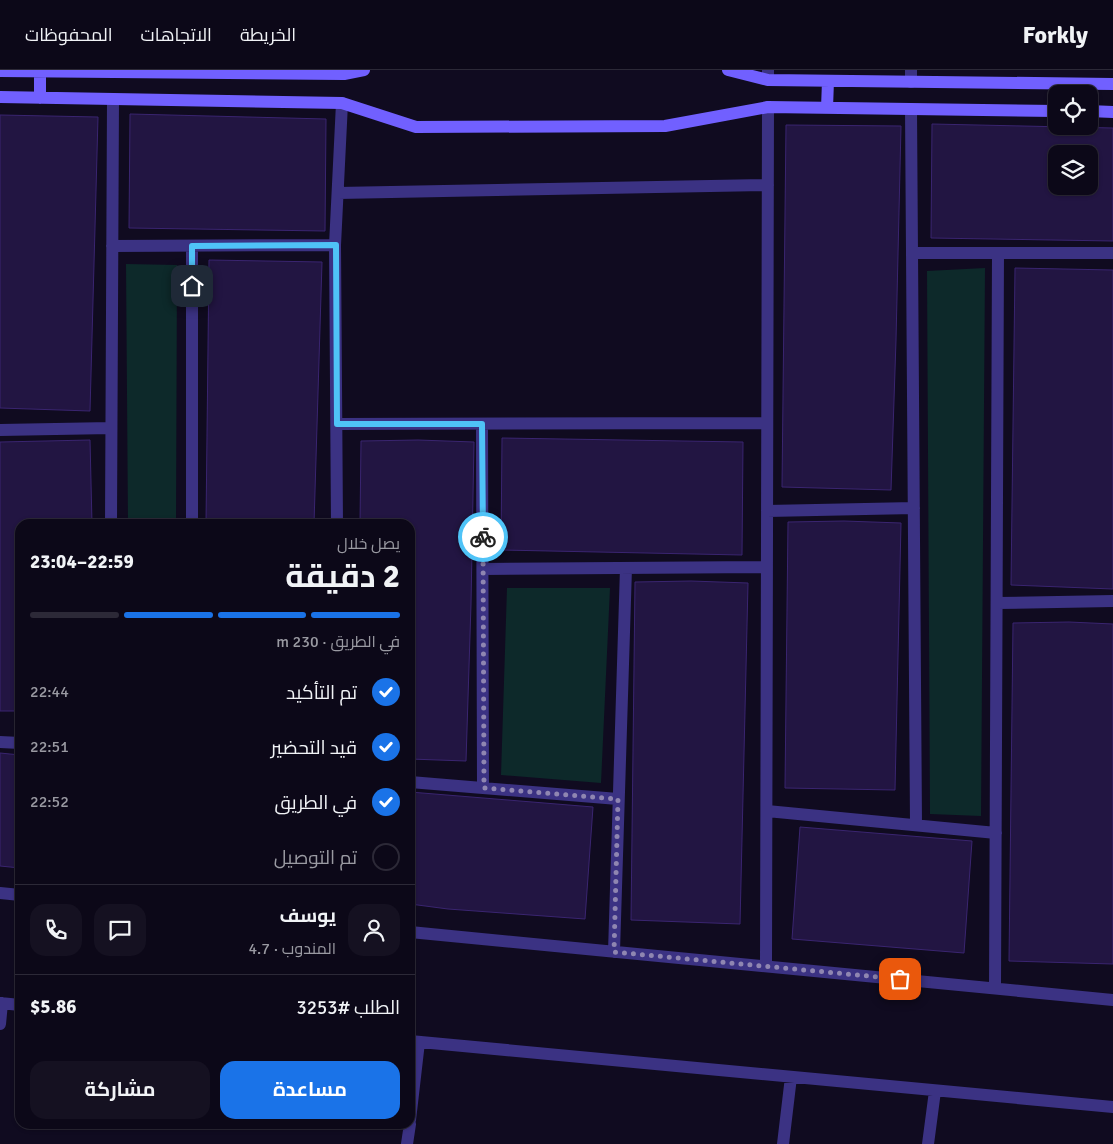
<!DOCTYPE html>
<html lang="ar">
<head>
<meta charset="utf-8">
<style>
  body { margin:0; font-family:Signika,Cairo,sans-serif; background:#151121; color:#f1f3f6; direction:rtl; height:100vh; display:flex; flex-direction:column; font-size:19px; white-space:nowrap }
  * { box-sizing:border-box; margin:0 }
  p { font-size:16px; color:#9a9aa2 }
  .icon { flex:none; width:28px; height:28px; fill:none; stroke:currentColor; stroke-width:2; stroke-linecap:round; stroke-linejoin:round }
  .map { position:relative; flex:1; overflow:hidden; direction:ltr }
  .drawer { position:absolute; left:15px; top:449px; width:400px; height:610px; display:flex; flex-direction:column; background:#0c0818; border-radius:15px; box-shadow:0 1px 4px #0004,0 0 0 1px #2c2937; direction:rtl }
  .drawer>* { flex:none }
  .buttons { position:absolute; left:1048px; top:15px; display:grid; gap:10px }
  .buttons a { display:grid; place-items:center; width:50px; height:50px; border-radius:10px; background:#0c0818; box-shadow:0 1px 4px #0004,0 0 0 1px #2c2937; font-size:25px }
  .pin { position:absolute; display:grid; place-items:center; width:42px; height:42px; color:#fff; margin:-21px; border-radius:10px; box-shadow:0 2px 8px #0006 }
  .courier { position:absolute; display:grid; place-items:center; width:50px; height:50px; margin:-25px; border:4px solid #4fc3f7; border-radius:50%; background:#fff; color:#222; box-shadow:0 1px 6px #0007 }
  .overview em { font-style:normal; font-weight:700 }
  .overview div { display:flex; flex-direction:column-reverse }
  .overview { display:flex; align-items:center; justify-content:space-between; height:85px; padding:0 15px }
  h1 { font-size:32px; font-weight:700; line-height:38px }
  .bar { display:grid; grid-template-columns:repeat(4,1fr); gap:8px 5px; align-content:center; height:60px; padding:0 15px }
  .bar i { height:6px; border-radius:4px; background:#2c2937 }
  .bar .selected { background:#1a73e8 }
  .bar p { grid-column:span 4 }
  .line { display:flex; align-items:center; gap:12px; padding:0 15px; border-top:1px solid #2c2937 }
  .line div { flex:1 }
  .round { display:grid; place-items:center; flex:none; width:52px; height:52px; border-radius:15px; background:#151121 }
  ol { padding:0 15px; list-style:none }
  li { display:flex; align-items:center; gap:15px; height:55px }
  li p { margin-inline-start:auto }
  li .icon { padding:5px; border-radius:50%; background:#1a73e8; color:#fff; stroke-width:4 }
  li:last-child { color:#9a9aa2 }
  li i { width:28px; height:28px; border:2px solid #2c2937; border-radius:50% }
  .primary-button { display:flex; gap:10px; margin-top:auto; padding:10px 15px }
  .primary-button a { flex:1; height:58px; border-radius:15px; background:#1a73e8; color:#fff; font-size:20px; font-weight:700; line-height:58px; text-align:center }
  .primary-button a+a { background:#151121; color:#f1f3f6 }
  header { display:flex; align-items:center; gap:30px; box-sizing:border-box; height:70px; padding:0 25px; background:#0c0818; border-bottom:1px solid #2c2937 }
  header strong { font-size:24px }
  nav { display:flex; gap:28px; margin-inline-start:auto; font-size:18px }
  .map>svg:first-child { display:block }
  .green { fill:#0d292a }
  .building { fill:#221542; stroke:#3a2570; fill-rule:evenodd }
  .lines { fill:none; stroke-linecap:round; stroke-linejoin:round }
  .street { stroke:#3b3283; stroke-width:12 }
  .secondary { stroke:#7160ff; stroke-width:12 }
  .done { stroke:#8f86b1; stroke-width:5; stroke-dasharray:0 9 }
  .route { stroke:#4fc3f7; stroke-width:6 }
</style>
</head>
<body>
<header>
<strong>Forkly</strong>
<nav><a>الخريطة</a><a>الاتجاهات</a><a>المحفوظات</a></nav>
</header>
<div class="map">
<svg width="1113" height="1074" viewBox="0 0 1113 1074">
  <rect width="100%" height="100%" fill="#100b20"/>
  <path class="green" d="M126,194L177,195L176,454H128Z
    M985,198L981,746L930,744L927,201Z
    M507,518H610L601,713L501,705Z"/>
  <path class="building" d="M130,44L326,49L325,161L129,158Z
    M0,45L98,47L90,341L0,338Z
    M932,54L1113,58V171L931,168ZM1056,84H1089V116H1056Z
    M786,55L901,56L896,270L891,420L782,417Z
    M209,190L322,192L314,454H206Z
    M1015,198L1113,200V519L1011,515Z
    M502,368L743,372L742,485L501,480Z
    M90,370L92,454H20V641H0V372Z
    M418,370L474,372L471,534L466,691L410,689V454H360L361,371Z
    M844,451L901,453L895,720L785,718L788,452Z
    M691,511L748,513L740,854L631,850L635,512Z
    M1069,552L1113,554V894L1009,891L1013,553Z
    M0,683L20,685V798L0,796Z
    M410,722L593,737L585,849L448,839L410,834Z
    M800,757L972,771L964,883L792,869Z"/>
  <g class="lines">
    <path class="street" d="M768,10V0
      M911,12V0
      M911,39L916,755
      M338,123L768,115
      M112,176L335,175
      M912,183H1113
      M337,354L767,353
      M482,354L483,718
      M0,360L111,358
      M767,441L914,438
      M111,454L113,29
      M192,454V176
      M337,454L335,175L342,33
      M483,499L767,497
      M997,533L1113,531
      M0,672L20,673
      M410,712L618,729
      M767,741L996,763
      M0,823L20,825
      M410,862L1113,930
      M614,882L626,498
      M766,896L768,37
      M995,918L998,183
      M0,933L20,935
      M0,954L2,933
      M410,971L1113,1037
      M410,1050L419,972
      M407,1074L410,1054
      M783,1074L791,1007
      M928,1074L935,1021"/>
    <path class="secondary" d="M728,0L768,10L1113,14
      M0,1L344,4L364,0
      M40,1V28
      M0,27L342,33L416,57L665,56L768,37L1056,41
      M827,38L828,11
      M1089,41L1113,42"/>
  </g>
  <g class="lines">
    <path class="done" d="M483,467L484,718L618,729L614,882L900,909"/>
    <path class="route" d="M192,216V176L336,175L337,354H482L483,467"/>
  </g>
</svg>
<div class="buttons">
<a><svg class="icon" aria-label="locate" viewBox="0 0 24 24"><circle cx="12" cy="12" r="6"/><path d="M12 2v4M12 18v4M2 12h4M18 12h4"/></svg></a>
<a><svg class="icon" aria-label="layers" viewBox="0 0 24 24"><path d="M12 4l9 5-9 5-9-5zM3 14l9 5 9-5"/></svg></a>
</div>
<div class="pin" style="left:900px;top:909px;background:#ea580c"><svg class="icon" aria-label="bag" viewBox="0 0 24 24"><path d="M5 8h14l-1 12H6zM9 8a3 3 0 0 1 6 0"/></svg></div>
<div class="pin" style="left:192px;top:216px;background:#1f2937"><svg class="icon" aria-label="home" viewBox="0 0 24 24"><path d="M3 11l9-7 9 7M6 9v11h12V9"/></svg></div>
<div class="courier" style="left:483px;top:467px"><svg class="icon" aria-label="bike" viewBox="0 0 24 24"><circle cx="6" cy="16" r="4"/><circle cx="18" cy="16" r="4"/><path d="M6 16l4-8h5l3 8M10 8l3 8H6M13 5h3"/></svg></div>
<section class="drawer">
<div class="overview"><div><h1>2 دقيقة</h1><p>يصل خلال</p></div><em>22:59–23:04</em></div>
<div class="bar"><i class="selected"></i><i class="selected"></i><i class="selected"></i><i></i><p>في الطريق · 230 m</p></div>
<ol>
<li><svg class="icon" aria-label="check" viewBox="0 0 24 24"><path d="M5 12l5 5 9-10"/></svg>تم التأكيد<p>22:44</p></li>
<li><svg class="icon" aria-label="check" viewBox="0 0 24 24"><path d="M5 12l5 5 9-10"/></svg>قيد التحضير<p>22:51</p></li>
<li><svg class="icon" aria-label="check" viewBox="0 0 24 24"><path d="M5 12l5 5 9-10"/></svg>في الطريق<p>22:52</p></li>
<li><i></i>تم التوصيل</li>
</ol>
<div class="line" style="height:90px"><a class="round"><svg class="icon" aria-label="person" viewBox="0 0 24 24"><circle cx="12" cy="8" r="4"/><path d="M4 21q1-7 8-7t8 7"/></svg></a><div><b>يوسف</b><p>المندوب · 4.7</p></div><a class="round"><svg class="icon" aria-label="chat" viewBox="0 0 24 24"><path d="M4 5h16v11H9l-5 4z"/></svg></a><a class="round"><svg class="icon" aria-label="phone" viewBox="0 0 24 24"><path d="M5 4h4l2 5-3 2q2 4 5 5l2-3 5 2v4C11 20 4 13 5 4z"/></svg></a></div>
<div class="line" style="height:65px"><div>الطلب #3253</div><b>$5.86</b></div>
<div class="primary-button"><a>مساعدة</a><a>مشاركة</a></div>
</section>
</div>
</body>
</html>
